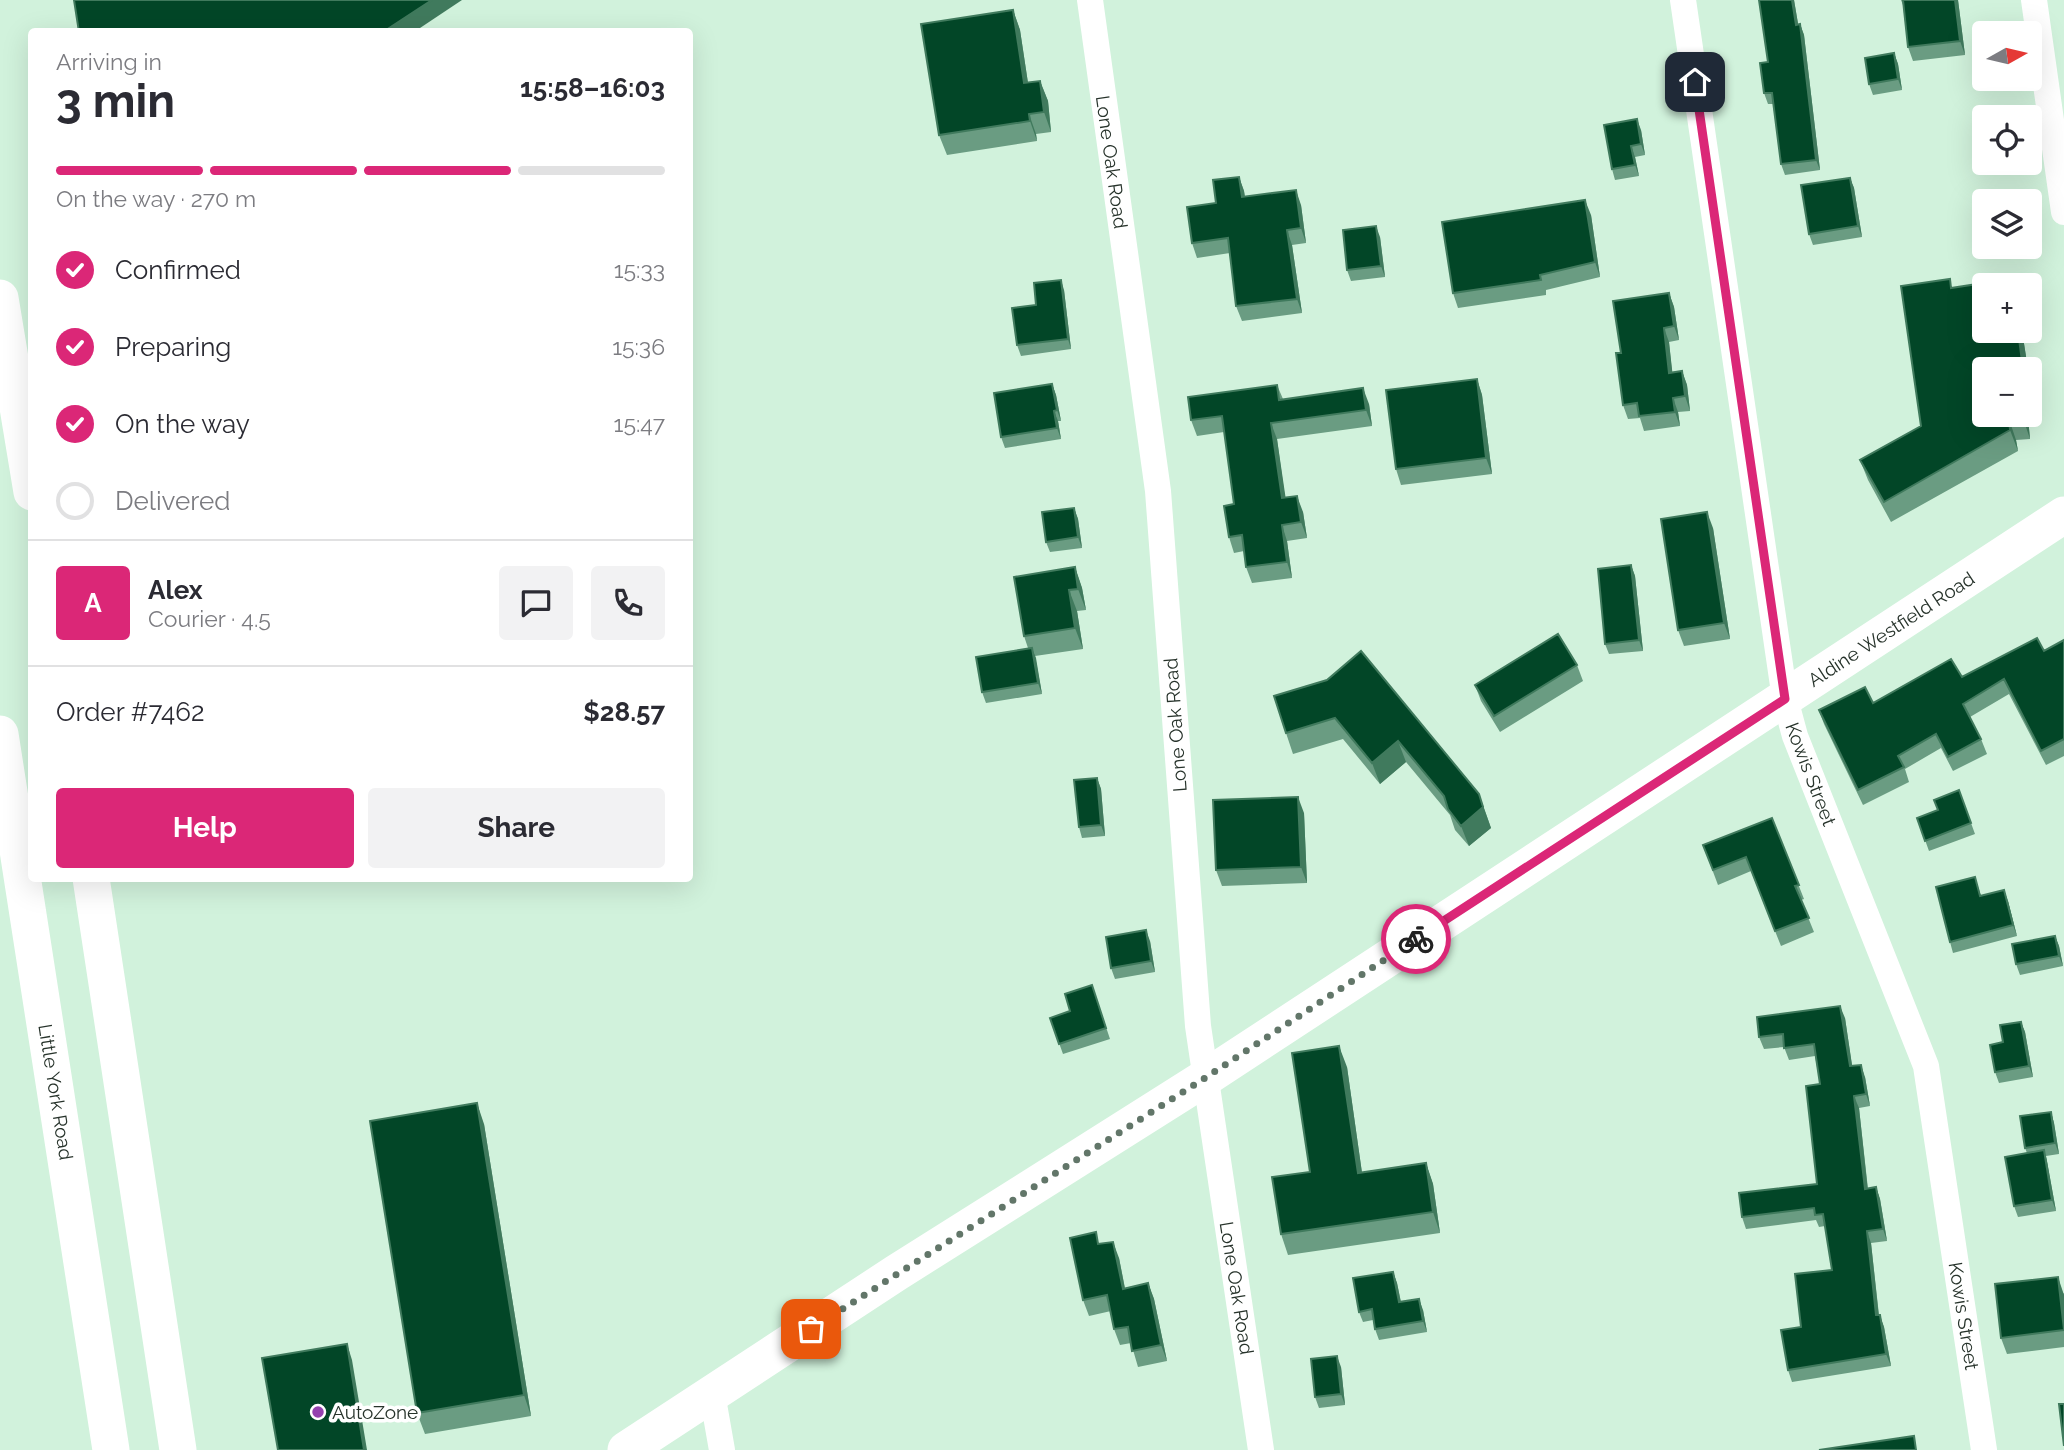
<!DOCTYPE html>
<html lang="en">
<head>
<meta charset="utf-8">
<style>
  body { margin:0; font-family:Raleway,sans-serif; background:#f2f2f3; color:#2b2b33; height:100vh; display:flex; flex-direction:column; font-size:26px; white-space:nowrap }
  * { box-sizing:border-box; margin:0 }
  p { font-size:23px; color:#7c7c81 }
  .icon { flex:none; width:38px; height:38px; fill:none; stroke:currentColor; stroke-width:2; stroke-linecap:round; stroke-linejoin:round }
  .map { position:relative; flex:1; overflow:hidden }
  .drawer { position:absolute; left:28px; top:28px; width:665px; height:854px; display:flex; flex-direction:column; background:#fff; border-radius:7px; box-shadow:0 7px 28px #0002 }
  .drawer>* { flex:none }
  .needle { width:46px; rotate:82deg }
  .tools { position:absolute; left:1972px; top:21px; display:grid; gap:14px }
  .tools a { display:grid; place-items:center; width:70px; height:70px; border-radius:7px; background:#fff; box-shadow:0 7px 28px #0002; font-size:35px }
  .pin { position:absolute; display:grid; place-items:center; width:60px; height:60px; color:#fff; margin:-30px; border-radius:14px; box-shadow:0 4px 10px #0006 }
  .courier { position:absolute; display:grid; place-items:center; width:70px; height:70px; margin:-35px; border:5px solid #db2777; border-radius:50%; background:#fff; color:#222; box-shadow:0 2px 9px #0007 }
  .overview em { font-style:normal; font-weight:700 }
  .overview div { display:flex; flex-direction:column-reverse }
  .overview { display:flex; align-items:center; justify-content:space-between; height:119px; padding:0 28px }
  h1 { font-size:46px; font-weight:700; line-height:52px }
  .bar { display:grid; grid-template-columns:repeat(4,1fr); gap:10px 7px; align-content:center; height:84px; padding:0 28px }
  .bar i { height:9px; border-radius:5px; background:#e1e1e2 }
  .bar .active { background:#db2777 }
  .bar p { grid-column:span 4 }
  .line { display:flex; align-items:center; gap:18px; padding:0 28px; border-top:2px solid #e1e1e2 }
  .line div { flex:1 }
  .round { display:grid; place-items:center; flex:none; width:74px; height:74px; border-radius:7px; background:#f2f2f3 }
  ol { padding:0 28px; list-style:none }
  li { display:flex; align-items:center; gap:21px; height:77px }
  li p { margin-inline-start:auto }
  li .icon { padding:7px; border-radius:50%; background:#db2777; color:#fff; stroke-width:4 }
  li:last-child { color:#7c7c81 }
  li i { width:38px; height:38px; border:4px solid #e1e1e2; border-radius:50% }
  .button { display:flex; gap:14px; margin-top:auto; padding:14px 28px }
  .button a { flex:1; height:80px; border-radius:7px; background:#db2777; color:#fff; font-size:28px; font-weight:700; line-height:80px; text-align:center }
  .button a+a { background:#f2f2f3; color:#2b2b33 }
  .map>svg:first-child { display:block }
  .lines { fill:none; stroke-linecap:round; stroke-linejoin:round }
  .street { stroke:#fff; stroke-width:26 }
  .secondary { stroke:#fff; stroke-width:37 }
  .wall { fill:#6a9c82 }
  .shaded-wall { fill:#407a5d }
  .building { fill:#024627; stroke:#407a5d; stroke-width:2 }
  .done { stroke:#627669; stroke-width:7; stroke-dasharray:0 12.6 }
  .route { stroke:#db2777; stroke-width:9 }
  .poi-dot { fill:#9440af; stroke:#fff; stroke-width:2.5 }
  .labels { text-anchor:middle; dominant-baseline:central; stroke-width:7; stroke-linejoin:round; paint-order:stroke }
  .street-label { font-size:19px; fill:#27332b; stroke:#fff }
  .poi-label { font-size:19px; fill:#27332b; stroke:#fff; text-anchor:start }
</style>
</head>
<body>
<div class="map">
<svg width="2064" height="1450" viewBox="0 0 2064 1450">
  <rect width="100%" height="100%" fill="#d1f2dc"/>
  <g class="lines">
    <path class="street" d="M1090,0L1158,491L1198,1026L1261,1450
      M1683,0L1785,699L1795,736L1926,1066L1984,1450
      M2034,0L2064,212
      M712,1393L722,1450"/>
    <path class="secondary" d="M0,298L32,492
      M0,734L111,1450
      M91,878L178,1450
      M626,1450L896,1273L1205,1078L2064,515"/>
  </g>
  <path class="wall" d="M1794,0L1798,24H1800L1804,35L1820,170L1785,175L1781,164L1773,104H1768L1764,93L1768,62Z
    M1901,0H1958L1965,55L1913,61L1908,47L1903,5Z
    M1013,10L1020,30L1028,83L1040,81L1048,101L1051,132L1036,134L1037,141L947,155L939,135Z
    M1894,53L1898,64L1902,90L1873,95L1869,84Z
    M1641,130L1645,155L1635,157L1639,176L1615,180L1612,169Z
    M1239,177L1244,191L1245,197L1301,205L1306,243L1292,245L1302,313L1242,321L1236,306L1230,253L1197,258L1192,243L1216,203Z
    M1850,178L1854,188L1862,237L1813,245L1809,234Z
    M1591,215L1600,277L1546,290V295L1458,308L1453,293Z
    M1380,237L1385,277L1351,281L1347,270Z
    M2010,279L2013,285H1984L2022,331L2028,369H1984V415H2030V384L2035,417L2028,418L2030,439L2016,440L2018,451L1891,522L1868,480L1860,460L1921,426L1953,288Z
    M1064,290L1071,349L1021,356L1017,345L1036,305Z
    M1669,293L1674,307L1679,340L1669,342L1672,372L1682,371L1687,385L1690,411L1678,412L1680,426L1644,431L1640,418L1628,419L1623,405L1621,353Z
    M1477,379L1482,395L1492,474L1401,485L1396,469Z
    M1052,384L1056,395L1061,421H1058L1061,439L1005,448L1001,437Z
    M1277,385L1283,399L1369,404L1372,426L1277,439L1285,498L1303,512L1307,538L1287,541L1292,578L1252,583L1246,567L1244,551L1234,553L1229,537L1234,504L1224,432L1197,436L1191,420Z
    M1074,508L1078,519L1082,548L1050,552L1046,542Z
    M1713,528L1730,639L1684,646L1678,630Z
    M1631,565L1635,576L1643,651L1609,654L1605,644Z
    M1075,567L1082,588L1086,610L1077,611L1083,649L1035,656L1042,694L986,703L982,692L1028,648L1024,636Z
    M2064,640V756L2046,765L2009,694L1970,717L1981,739L1987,754L1953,771L1941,748L1905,769L1909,782L1863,805L1824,724L1819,710L1873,703L1962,677L2044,651Z
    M1577,665L1583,681L1500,732L1481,701L1475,685Z
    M1327,680L1479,794L1491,828L1469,846L1455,830L1450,815L1406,762L1380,784L1343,739L1293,754L1286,733Z
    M1097,778L1101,789L1105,836L1082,838L1079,827Z
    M1959,790L1975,834L1929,851L1917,818L1938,810Z
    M1304,813L1307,883L1222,886L1216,870Z
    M1772,818L1804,899L1801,900L1814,932L1781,946L1751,871L1718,885L1703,845Z
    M1975,877L1981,896L2008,901L2017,936L1953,953L1950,942Z
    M166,878H184L167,881Z
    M2055,936L2059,946L2063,966L2020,975L2016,964Z
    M1150,941L1155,972L1115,979L1111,968Z
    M1092,985L1110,1039L1063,1054L1050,1018L1070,1011Z
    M1845,1018L1852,1066L1865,1077L1870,1106L1859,1108L1868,1189L1876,1187L1880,1199L1887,1241L1871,1243L1879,1315L1884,1327L1891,1366L1792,1382L1788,1370L1801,1327L1832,1270L1825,1226L1819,1227L1816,1220L1746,1229L1742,1217L1817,1184L1820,1084L1815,1056L1789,1060L1784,1047L1764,1049L1759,1037Z
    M2021,1022L2025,1032L2033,1077L1999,1083L1995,1072L2003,1042Z
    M1347,1067L1362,1173L1426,1163L1433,1184L1440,1233L1288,1255L1281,1234L1310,1172Z
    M2051,1112L2054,1123L2059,1154L2046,1156L2056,1211L2018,1217L2014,1206L2027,1153L2025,1148Z
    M484,1124L531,1416L425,1434L417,1413Z
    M1100,1244L1119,1258L1125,1288L1148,1283L1154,1299L1167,1361L1138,1367L1131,1343L1120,1345L1114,1329L1111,1311L1089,1316L1083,1300Z
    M1393,1272L1397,1283L1401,1302L1423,1310L1427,1332L1379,1340L1375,1329L1373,1320L1363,1322L1359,1312Z
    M2064,1293V1347L2007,1354L2001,1338Z
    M1341,1367L1345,1405L1319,1408L1315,1397Z"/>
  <path class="shaded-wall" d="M432,0H462L414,32H383Z
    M1792,0H1794L1800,35L1796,25Z
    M1955,0H1958L1965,55L1960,41Z
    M1013,10L1020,30L1031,103L1024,83Z
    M1800,24L1804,35L1820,170L1816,160Z
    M1894,53L1898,64L1902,90L1898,79Z
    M1040,81L1048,101L1051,132L1044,112Z
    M1029,114L1036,134L1037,141L1030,121Z
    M1637,119L1641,130L1645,155L1641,144Z
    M1631,146L1635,157L1639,176L1635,165Z
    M1239,177L1244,191L1247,212L1242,197Z
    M1850,178L1854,188L1862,237L1858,226Z
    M1296,190L1301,205L1306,243L1301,228Z
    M1585,200L1591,215L1600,277L1595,262Z
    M1376,226L1380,237L1385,277L1381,266Z
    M1287,230L1292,245L1302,313L1297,299Z
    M1061,280L1064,290L1071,349L1068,339Z
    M1669,293L1674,307L1679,340L1674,326Z
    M1664,328L1669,342L1674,387L1669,373Z
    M2018,331H2022L2028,369H2023Z
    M1682,371L1687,385L1690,411L1685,396Z
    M1477,379L1482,395L1492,474L1486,458Z
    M1052,384L1056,395L1061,421L1057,410Z
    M2030,384L2035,417L2030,404Z
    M1363,388L1369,404L1372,426L1366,410Z
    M1673,398L1678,412L1680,426L1675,412Z
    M1054,411L1058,421L1061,439L1057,428Z
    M2022,415H2027L2028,418L2030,439Z
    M2009,419L2016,440L2018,451L2010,430Z
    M1271,423L1277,439L1288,514L1282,498Z
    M1297,496L1303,512L1307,538L1301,522Z
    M1074,508L1078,519L1082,548L1078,537Z
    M1707,512L1713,528L1730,639L1724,623Z
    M1282,525L1287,541L1292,578L1287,562Z
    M1631,565L1635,576L1643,651L1639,640Z
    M1075,567L1082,588L1086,610L1078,589Z
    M1069,590L1077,611L1083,649L1075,628Z
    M1032,648L1036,658L1042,694L1038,683Z
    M1398,741L1406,762L1380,784L1372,763Z
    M1097,778L1101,789L1105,836L1101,825Z
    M1479,794L1491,828L1469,846L1461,826Z
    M1298,797L1304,813L1307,883L1301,867Z
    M2004,890L2008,901L2017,936L2013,925Z
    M1146,930L1150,941L1155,972L1151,961Z
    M2055,936L2059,946L2063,966L2059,956Z
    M1840,1006L1845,1018L1854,1078L1850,1066Z
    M2021,1022L2025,1032L2033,1077L2029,1066Z
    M1339,1046L1347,1067L1365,1194L1358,1173Z
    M1861,1065L1865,1077L1870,1106L1866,1094Z
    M1854,1096L1859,1108L1869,1201L1865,1189Z
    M477,1103L484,1124L531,1416L524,1395Z
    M2051,1112L2054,1123L2059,1154L2055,1143Z
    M2044,1150L2047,1161L2056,1211L2052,1200Z
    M1426,1163L1433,1184L1440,1233L1433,1212Z
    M1876,1187L1880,1199L1887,1241L1883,1229Z
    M1867,1231L1871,1243L1880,1327L1876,1315Z
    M1113,1242L1119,1258L1128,1305L1123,1289Z
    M1393,1272L1397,1283L1403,1313L1399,1302Z
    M2058,1277L2064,1295V1329Z
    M1148,1283L1154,1299L1167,1361L1161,1345Z
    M1419,1299L1423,1310L1427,1332L1423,1321Z
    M1880,1315L1884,1327L1891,1366L1886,1354Z
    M347,1344L352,1360L367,1450H364Z
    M1337,1356L1341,1367L1345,1405L1341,1394Z"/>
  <path class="building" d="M74,0H432L383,32H79Z
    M1759,0H1792L1796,25L1800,24L1816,160L1781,164L1772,93H1764L1760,63L1768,62Z
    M1903,0H1955L1960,41L1908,47Z
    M1013,10L1024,83L1040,81L1044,112L1029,114L1030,121L939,135L921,24Z
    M1894,53L1898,79L1869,84L1865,58Z
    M1637,119L1641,144L1631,146L1635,165L1612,169L1604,125Z
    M1239,177L1242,197L1296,190L1301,228L1287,230L1297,299L1236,306L1228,238L1192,243L1187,207L1216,203L1213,180Z
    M1850,178L1858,226L1809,234L1801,185Z
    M1585,200L1595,262L1540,275L1541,280L1453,293L1442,222Z
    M1376,226L1381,266L1347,270L1343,230Z
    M1950,279L1951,288L2010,279L2011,285H1984V331H2018L2023,369H1984V415H2022L2023,418L2009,419L2010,430L1884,502L1860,460L1921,426L1901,286Z
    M1061,280L1068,339L1017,345L1012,308L1036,305L1034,283Z
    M1669,293L1674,326L1664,328L1669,373L1682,371L1685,396L1673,398L1675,412L1639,416L1637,403L1623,405L1616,353H1621L1613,301Z
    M1477,379L1486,458L1396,469L1386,390Z
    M1052,384L1057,410L1054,411L1057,428L1001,437L994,393Z
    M1277,385L1279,400L1363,388L1366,410L1271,423L1282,498L1297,496L1301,522L1282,525L1287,562L1246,567L1242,535L1229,537L1224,506L1234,504L1222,416L1191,420L1188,397Z
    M1074,508L1078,537L1046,542L1042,512Z
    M1707,512L1724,623L1678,630L1661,519Z
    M1631,565L1639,640L1605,644L1598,569Z
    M1075,567L1078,589L1069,590L1075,628L1024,636L1014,577Z
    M1558,634L1577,665L1494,716L1475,685Z
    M2037,638L2044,651L2064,640V739L2041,751L2004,679L1963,704L1981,739L1948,757L1936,734L1898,756L1904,767L1858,790L1819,710L1865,687L1873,703L1951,659L1962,677Z
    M1032,648L1038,683L982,692L976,657Z
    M1361,651L1479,794L1483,807L1461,826L1448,809L1444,796L1398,741L1372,763L1335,718L1286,733L1274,696L1327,680Z
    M1097,778L1101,825L1079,827L1074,780Z
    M1959,790L1971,823L1925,841L1917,818L1938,810L1934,800Z
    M1298,797L1301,867L1216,870L1213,800Z
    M1772,818L1799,885L1795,886L1809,918L1775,931L1746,857L1713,870L1703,845Z
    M1975,877L1980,896L2004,890L2013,925L1950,942L1936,887Z
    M1146,930L1151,961L1111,968L1106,937Z
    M2055,936L2059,956L2016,964L2012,944Z
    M1092,985L1106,1028L1059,1044L1050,1018L1070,1011L1065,994Z
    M1840,1006L1850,1066L1861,1065L1866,1094L1854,1096L1865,1189L1876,1187L1883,1229L1867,1231L1876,1315H1880L1886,1354L1788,1370L1781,1330L1801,1327L1795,1274L1832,1270L1823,1214L1815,1215L1814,1208L1742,1217L1739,1193L1817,1184L1806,1086L1820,1084L1814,1044L1784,1048L1783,1034L1759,1037L1757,1017Z
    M2021,1022L2029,1066L1995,1072L1990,1045L2003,1042L2000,1025Z
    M1339,1046L1358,1173L1426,1163L1433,1212L1281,1234L1272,1177L1310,1172L1292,1053Z
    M477,1103L524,1395L417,1413L370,1121Z
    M2051,1112L2055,1143L2025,1148L2020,1116Z
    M2044,1150L2052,1200L2014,1206L2005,1157Z
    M1096,1232L1098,1244L1113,1242L1123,1289L1148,1283L1161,1345L1132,1351L1128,1327L1114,1329L1107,1295L1083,1300L1070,1238Z
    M1393,1272L1399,1302L1419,1299L1423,1321L1375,1329L1372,1309L1359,1312L1353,1278Z
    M2058,1277L2064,1330L2001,1338L1995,1284Z
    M347,1344L364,1450H278L262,1358Z
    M1337,1356L1341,1394L1315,1397L1311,1359Z
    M2059,1404H2064V1446Z
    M1914,1436L1916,1450H1819Z"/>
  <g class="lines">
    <path class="done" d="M811,1329L1205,1078L1416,939"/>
    <path class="route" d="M1416,939L1785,699L1695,82"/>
  </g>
  <circle class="poi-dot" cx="318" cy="1412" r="7"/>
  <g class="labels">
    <g class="street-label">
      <text transform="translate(1112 162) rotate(82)">Lone Oak Road</text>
      <text transform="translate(1891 629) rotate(-33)">Aldine Westfield Road</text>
      <text transform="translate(1175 725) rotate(-94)">Lone Oak Road</text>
      <text transform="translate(1811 774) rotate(69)">Kowis Street</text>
      <text transform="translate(56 1092) rotate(81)">Little York Road</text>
      <text transform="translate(1237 1288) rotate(81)">Lone Oak Road</text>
      <text transform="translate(1964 1316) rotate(81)">Kowis Street</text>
    </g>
    <g class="poi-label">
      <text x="332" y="1412">AutoZone</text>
    </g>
  </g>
</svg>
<div class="tools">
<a><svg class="needle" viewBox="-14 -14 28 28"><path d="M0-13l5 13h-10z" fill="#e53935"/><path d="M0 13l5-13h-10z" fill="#7c7c81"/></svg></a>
<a><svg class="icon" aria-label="locate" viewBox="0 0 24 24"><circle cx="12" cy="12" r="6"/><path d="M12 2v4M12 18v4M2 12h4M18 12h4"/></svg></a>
<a><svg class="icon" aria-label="layers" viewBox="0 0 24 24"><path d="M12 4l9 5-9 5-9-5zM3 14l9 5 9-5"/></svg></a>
<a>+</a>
<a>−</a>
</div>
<div class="pin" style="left:811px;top:1329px;background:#ea580c"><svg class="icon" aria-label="bag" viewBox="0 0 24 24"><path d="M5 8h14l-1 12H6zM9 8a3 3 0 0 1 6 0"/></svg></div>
<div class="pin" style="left:1695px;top:82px;background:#1f2937"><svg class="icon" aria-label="home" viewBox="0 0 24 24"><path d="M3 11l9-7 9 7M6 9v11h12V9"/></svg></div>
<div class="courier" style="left:1416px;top:939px"><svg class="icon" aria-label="bike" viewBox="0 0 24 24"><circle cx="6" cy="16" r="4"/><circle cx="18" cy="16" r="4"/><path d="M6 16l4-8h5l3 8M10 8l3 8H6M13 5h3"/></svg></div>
<section class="drawer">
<div class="overview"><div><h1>3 min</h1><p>Arriving in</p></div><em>15:58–16:03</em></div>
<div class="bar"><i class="active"></i><i class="active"></i><i class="active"></i><i></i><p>On the way · 270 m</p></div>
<ol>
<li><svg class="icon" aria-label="check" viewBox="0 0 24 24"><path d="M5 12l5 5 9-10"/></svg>Confirmed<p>15:33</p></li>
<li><svg class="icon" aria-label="check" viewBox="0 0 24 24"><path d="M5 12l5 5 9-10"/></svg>Preparing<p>15:36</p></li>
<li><svg class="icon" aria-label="check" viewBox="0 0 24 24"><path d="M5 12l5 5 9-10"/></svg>On the way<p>15:47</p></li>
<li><i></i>Delivered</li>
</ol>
<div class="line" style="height:126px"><b class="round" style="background:#db2777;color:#fff">A</b><div><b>Alex</b><p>Courier · 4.5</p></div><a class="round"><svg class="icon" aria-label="chat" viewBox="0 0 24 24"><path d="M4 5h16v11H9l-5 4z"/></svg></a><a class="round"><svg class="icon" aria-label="phone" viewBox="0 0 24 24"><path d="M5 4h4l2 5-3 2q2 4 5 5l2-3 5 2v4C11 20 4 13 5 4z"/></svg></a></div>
<div class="line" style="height:91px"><div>Order #7462</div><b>$28.57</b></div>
<div class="button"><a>Help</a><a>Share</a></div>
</section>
</div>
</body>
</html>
